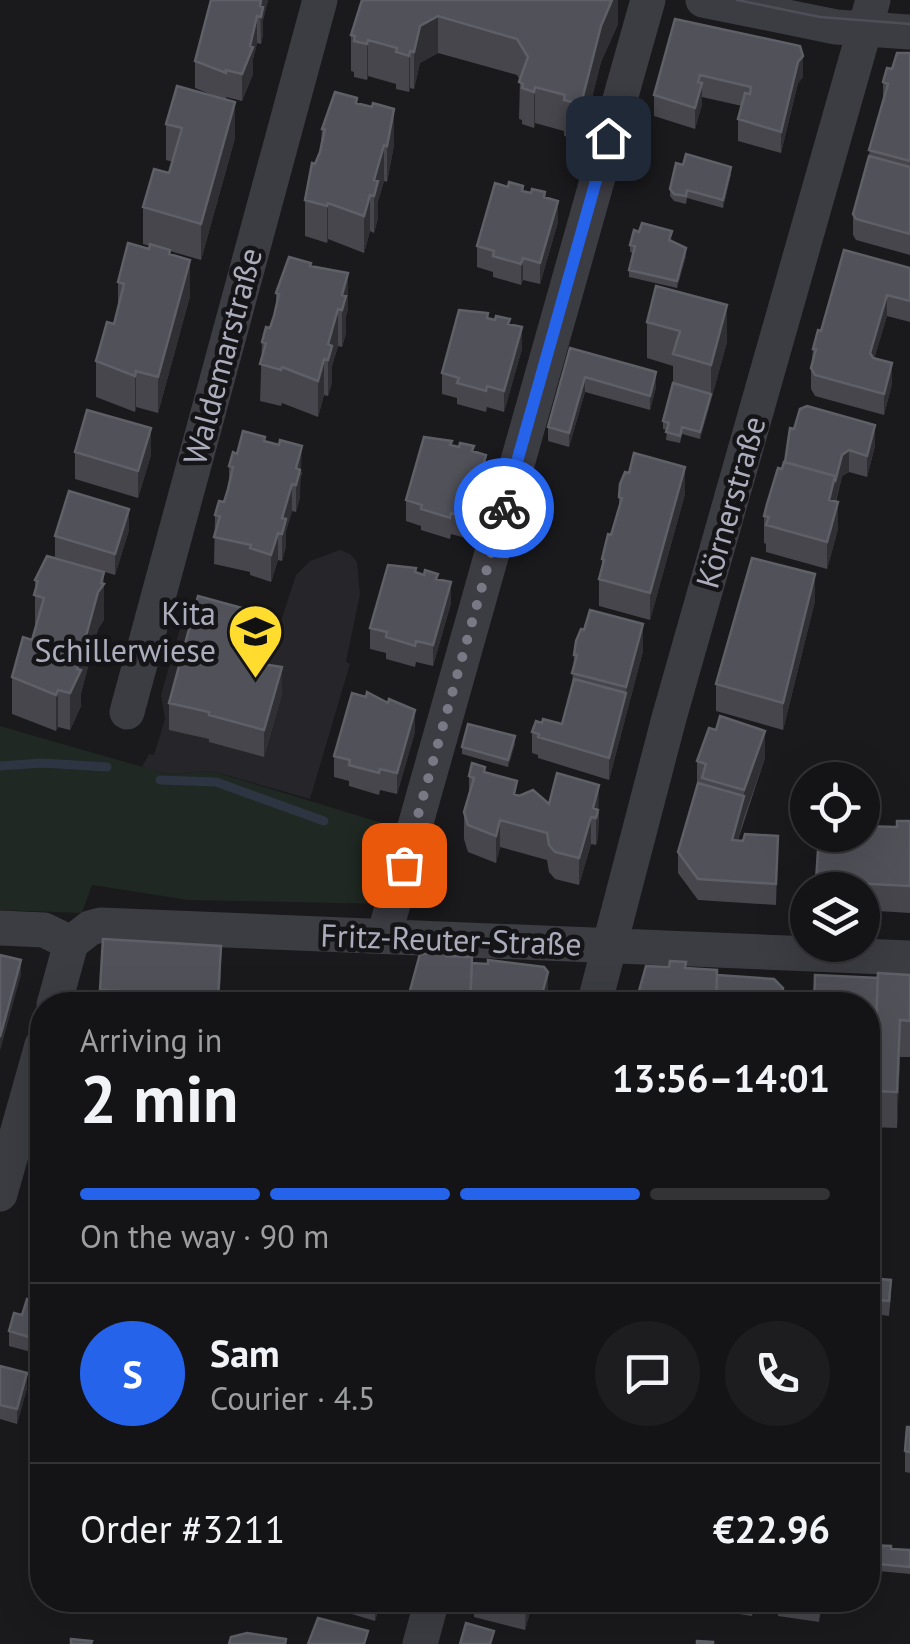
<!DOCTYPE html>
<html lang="en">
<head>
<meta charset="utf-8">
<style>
  body { margin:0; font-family:"PT Sans",sans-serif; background:#1d1c1e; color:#f1f3f6; height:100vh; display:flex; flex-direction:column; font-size:38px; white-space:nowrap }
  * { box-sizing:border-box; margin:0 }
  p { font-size:32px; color:#9d9ea0 }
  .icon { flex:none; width:55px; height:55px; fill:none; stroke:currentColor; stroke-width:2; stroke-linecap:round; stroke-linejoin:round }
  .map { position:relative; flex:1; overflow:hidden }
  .details { position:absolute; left:30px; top:992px; width:850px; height:620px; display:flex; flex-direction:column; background:#141315; border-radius:40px; box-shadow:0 10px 40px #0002,0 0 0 2px #333234 }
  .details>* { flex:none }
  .fabs { position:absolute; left:790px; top:762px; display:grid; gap:20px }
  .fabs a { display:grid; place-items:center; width:90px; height:90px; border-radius:50%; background:#141315; box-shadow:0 10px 40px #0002,0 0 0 2px #333234; font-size:50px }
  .pin { position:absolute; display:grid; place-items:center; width:85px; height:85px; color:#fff; margin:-42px; border-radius:20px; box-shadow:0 5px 15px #0006 }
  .courier { position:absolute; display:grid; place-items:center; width:100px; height:100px; margin:-50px; border:8px solid #2563eb; border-radius:50%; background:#fff; color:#222; box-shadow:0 2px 12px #0007 }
  .head em { font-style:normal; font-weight:700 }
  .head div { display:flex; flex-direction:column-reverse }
  .head { display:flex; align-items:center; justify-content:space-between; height:170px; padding:0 50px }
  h1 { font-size:65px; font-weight:700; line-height:75px }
  .bar { display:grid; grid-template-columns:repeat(4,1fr); gap:15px 10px; align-content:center; height:120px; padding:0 50px }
  .bar i { height:12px; border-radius:8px; background:#333234 }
  .bar .current { background:#2563eb }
  .bar p { grid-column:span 4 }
  .line { display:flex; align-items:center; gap:25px; padding:0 50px; border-top:2px solid #333234 }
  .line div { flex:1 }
  .round { display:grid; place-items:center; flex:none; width:105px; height:105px; border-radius:52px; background:#1d1c1e }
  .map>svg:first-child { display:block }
  .built { fill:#262529 }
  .green { fill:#1f2822 }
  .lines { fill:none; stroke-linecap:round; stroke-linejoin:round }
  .stream { stroke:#2e3542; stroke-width:9 }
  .minor { stroke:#3c3c43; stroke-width:35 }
  .tram { stroke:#4d4e57; stroke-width:2.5 }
  .wall { fill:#47464c }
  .shaded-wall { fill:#302f34 }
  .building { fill:#515159; stroke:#5f5f68; stroke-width:2.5 }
  .done { stroke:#787985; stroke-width:10; stroke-dasharray:0 18 }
  .route { stroke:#2563eb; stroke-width:12 }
  .labels { text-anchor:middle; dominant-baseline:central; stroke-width:9; stroke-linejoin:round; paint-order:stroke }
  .street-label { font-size:32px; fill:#abadbd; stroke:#151417 }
  .poi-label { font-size:32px; fill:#abadbd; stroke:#151417; text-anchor:end }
</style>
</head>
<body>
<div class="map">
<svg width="910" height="1644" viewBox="0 0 910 1644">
  <rect width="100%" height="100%" fill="#1a191c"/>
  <path class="built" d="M340,550L350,554L357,562L360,594L346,662L350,664L310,799L212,771L168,774L142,767L149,754L154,755L165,719L161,695L187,604L278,630L296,575L310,561Z"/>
  <path class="green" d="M0,726L167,774L212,771L405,830L386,904L188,900L92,885L82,913L0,910Z"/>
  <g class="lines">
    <path class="stream" d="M0,766L42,763L107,767
      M160,780L216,782L324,821"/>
    <path class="minor" d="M703,0L836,27L910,32
      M127,712L320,0
      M0,928L44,930L71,943
      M384,936L648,0
      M71,943L90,928L101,925L910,958
      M54,1005L71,943
      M594,1005L669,718L873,0
      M0,1194L42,1045
      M420,1644L432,1600"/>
    <path class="tram" d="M737,0L820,17L910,24"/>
  </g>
  <path class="wall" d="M211,0H268L263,20V34L261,44L257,43L253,59V74L242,101L226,97L235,138L201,260L170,251L190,296L158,413L136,407L135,412L96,397V361L114,324L118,308V282L149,249L150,246L143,244V207L169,173L173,162L166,160V124L217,97L195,88V61Z
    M362,0H618V24L601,62L582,137L577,135L576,139L564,136V131L535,123L534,128L522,124V120L519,119L520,80L517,75L438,53L420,63L414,89L410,88L409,92L396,89V84L368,76L367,80L354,77V72L351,71V35Z
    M675,19L803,77L798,83L781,153L738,141V119L742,106L702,97V104L695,129L654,116V95Z
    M910,53V255L856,240L853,235V214L883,102V82Z
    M357,103L394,145L387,182L384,181L378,201V218L374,233L370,231L364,253L328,239L327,243L305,236V200L320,152L322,129Z
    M731,174L723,208L687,198L686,204L674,201L670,196V189Z
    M523,191L545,197L558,222L540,284L523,280L521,285L493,277V272L477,267V246Z
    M672,239L671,241L686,256L677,288L629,277V270L633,253L630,252V245Z
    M311,266L348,309L346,316V333L342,347L338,346L332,366V382L328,396L324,395L318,417L282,403L281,406L260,401L262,342L270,328L276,311V293Z
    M910,268V322L887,316L874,358L892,384L884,415L815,396L811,389V368L813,349L821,331Z
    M488,318L510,324L522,349L504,412L487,407L486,412L457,404V398L442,394V373Z
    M647,322L727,342L700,439L682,434L680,443L666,440L667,430L663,429V421L673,383V366L647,358Z
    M570,348L656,387L650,410L585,392L569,447L548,441V427Z
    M265,441L302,473L300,480V497L296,512L292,511L286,531V546L282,561L278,560L271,582L250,575V572L214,564L215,515L224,502L229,484V466L237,454Z
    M452,445L474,451L486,476L469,539L451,534L450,539L421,530V526L406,521V500Z
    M875,446L867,477L849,472L842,476L836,502L838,529L827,569L766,552V544L764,543V516L784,462Z
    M75,452L151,455L138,498L75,479Z
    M685,494L650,620L599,606V579L602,570V559L611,535L619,508V497Z
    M129,530L115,575L55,557V536Z
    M104,572V620L98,629L81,693V706L70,730L58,727L56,731L12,714V677L32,640L35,631V580Z
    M416,573L438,579L451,603L433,666L416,662L415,667L386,659V653L370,649V628Z
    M815,601L783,730L716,711V684Z
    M260,640L253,657L256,663L282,694L264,757L209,742V739L169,730V703Z
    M643,651L609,780L538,758V755L532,753V732L542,723L562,724L572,687L574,655Z
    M415,732L397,794L380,790L379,795L349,786V781L334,777V756Z
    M515,744L508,767L462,754V747Z
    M765,758L738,840L778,836L776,905L698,900L678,873V852L697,787V761Z
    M485,772L517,796L549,804L599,812L598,837L596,845L591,844L579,885L555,879L549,872L547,860L500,847L496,863L468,852L464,839V812L469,796V776Z
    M910,821V913L862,910V890H816V881L897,827Z
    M686,968L717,975L783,1005H635Z
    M221,973L219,1005H100V990Z
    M910,975V1057H900L897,1128L868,1127V1005L878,978Z
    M42,1216V1267L40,1266L41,1248L38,1247V1233Z
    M868,1220L880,1229L877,1248L868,1249Z
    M868,1278L891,1295L889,1316L868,1313Z
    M42,1304V1355L9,1346V1331L22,1315Z
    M0,1366L27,1388L17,1424L0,1419Z
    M910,1427V1473L905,1472V1451Z
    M868,1477L877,1486L874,1510H868Z
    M868,1545L910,1550V1574L868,1570Z
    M325,1600H381L375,1621L325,1606Z
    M474,1600H540V1609L530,1612L525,1630L474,1617Z
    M707,1600H755L752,1616L707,1609Z
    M778,1600H822L819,1622L778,1616Z"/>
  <path class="shaded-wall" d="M261,0H268L263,20V34L261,44L260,6Z
    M612,0H618V24L601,62L582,137V100L601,26Z
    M257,16V43L253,59V74L242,101V74Z
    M438,16V53L420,63L414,89V52L420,26Z
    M368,40V76L367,80V44Z
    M410,51V88L409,92V56Z
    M803,56V77L798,83L781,153V132L798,62Z
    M700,75V92L702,83V104L695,129V108Z
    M535,87V123L534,128V92Z
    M577,99V135L576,139V103Z
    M235,102V138L201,260V224Z
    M394,109V145L387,182V146Z
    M384,145V181L378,201V218L374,233V180Z
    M731,167V174L723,208V200Z
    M370,195V231L364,253V216Z
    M558,201V222L540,284V263Z
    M328,203V239L327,243V206Z
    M686,248V256L677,288V281Z
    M523,258V280L521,285V264Z
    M190,260V296L158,413V377Z
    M348,273V309L346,316V333L342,347V295Z
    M887,295V316L870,374V353Z
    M727,305V342L711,401V365Z
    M338,309V346L332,366V382L328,396V344Z
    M522,327V349L504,412V391Z
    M324,359V395L318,417V381Z
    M892,363V384L884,415V394Z
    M136,371V407L135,412V376Z
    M656,372V387L650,410V396Z
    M585,377V392L569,447V433Z
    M711,394V401L700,439V432Z
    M875,425V446L867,477V456Z
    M151,428V455L138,498V471Z
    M302,446L300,497L296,512V468Z
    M849,450V472L842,476L829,527V500L842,455Z
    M486,455V476L469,539V518Z
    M685,467V494L650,620V593Z
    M292,484V511L286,531V546L282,561V518Z
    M838,502V529L827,569V542Z
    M129,509V530L115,575V554Z
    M278,533V560L271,582V555Z
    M104,572V620L98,629L81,693V706L70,730V693Z
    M815,574V601L783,730V703Z
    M451,582V603L433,666V645Z
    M260,613V640L248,672V645Z
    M643,624V651L609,780V758Z
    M282,667V694L264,757V730Z
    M58,690V727L56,731V695Z
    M415,710V732L397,794V773Z
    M765,731V758L744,817L732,861V840L744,796V790Z
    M515,736V744L508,767V760Z
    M599,785L598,837L596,845V818L593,808Z
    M591,817V844L579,885V858Z
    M500,820V847L496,863V836Z
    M221,946V973L218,1005Z
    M21,960V975L0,1051V1037Z
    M548,972V993L545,1005H539Z
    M900,1020V1057L897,1128V1092Z
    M27,1373V1388L17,1424V1409Z
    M875,1398V1413L868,1469V1454Z
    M375,1600H381L375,1621Z
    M526,1600H540V1609L530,1612L525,1630Z"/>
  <path class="building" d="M211,0H261L260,6L263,7L261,17L257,16L250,46L253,47L242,74L226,70V73L195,61Z
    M362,0H612L601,26L582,100L577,99L576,103L564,100L565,95L535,87L534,92L522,88L523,84L519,82L528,57L517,39L438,16L420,26L414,52L410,51L409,56L396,52L397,48L368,40L367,44L354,41L355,36L351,35Z
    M675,19L800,46L803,56L798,62L781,132L738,119L745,93L750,94L751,87L700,75L698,82L702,83L695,108L654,95Z
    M897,53H910V161L869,150L888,84L883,82L887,68L892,69Z
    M177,86L235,102L201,224L143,207L154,169L169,173L182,128L166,124Z
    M335,92L357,98L356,103L372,107L373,103L394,109L387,146L384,145L374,180L378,181L374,196L370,195L364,216L328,203L327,206L305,200L312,163L315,164L320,152L325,129H322Z
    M686,154L731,167L723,200L687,190L686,196L674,194L670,189L676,163L683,165Z
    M869,156L910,167V234L856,219L853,214Z
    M509,182L523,186L522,191L531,193L532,189L545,192L544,197L558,201L540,263L523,258L521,264L493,256L494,251L477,246L495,183L508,187Z
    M642,223L672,231L669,240L686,248L677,281L629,270L635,246L630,245L634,230L639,232Z
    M128,243L149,249L150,244L170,250L169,254L190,260L158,377L136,371L135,376L96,361L107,322L114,324L124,284L118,282Z
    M844,250L910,268V301L887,295L870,353L873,358L892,363L884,394L815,375L811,368L816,349H813L818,330L821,331Z
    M289,257L311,263L310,266L348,273L342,295L346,296L342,310L338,309L328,344L332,346L328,360L324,359L318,381L282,367L281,370L260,364L266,343L262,342L266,327L270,328L274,316L279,294L276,293Z
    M656,286L727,305L711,365L673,354L680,331L647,322Z
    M459,310L488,313L487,318L495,320L496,316L510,319L508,324L522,327L504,391L487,386L486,391L457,383L459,378L442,373Z
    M570,348L656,372L650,396L585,377L569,433L548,427Z
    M673,383L711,394L700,432L682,427L680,436L666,432L669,423L663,421Z
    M807,406L875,425L867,456L849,450L842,455L835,482V476L785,462L790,428L794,429L800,409Z
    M87,410L151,428L138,471L75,452Z
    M243,431L265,437L264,441L279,445L280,440L302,446L296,468L300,470L296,485L292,484L282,518L286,519L282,534L278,533L271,555L250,548L251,545L214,537L220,516L215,515L219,501L224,502L228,489L233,467L229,466L233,452L237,454Z
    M424,437L452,441L450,445L459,447L460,443L474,446L472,451L486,455L469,518L451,513L450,518L421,509L422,505L406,500Z
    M634,453L685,467L650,593L599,579L604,560L602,559L608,534L611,535L622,498L619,497L620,484L625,472L629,473Z
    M784,462L835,476L829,500L838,502L827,542L766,525L769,517L764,516L767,504L778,468L782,469Z
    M69,491L129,509L115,554L55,536Z
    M47,556L104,572L101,583L104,584L98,592L77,669L81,670L70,693L58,690L56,695L12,677L23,637L32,640L44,598L34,595L38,581L35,580Z
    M752,558L815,574L783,703L716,684Z
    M388,565L416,568L415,572L424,575L425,570L438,574L436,579L451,582L433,645L416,641L415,646L386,637L387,632L370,628Z
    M198,596L260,613L248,645L256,663L282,667L264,730L209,715V712L169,703Z
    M590,610L643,624L626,687L572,673L577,655H574L576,641L581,629L584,630Z
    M574,679L626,693L609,758L538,737L539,734L532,732L536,721L542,723L543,719L562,724Z
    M367,692L388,703L389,699L415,710L397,773L380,769L379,773L349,765L350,760L334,756L352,693L366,697Z
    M720,716L765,731L744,790L702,778L706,764L697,761L709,728L716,730Z
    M468,724L515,736L508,760L462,747Z
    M472,763L485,767L484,772L517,781L514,794L519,796L533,790L549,804L557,773L599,785L593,808L598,810L596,818L591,817L579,858L555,852L549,845L547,833L500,820L496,836L468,825L464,812L474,778L469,776Z
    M698,783L744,796L732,840L743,841L745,834L778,836L776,884L698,879L678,852Z
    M897,821H910V886L816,881L819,835H862V826L897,827Z
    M103,939L221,946L218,997L100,990Z
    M446,952V956L472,957L470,1005H406L420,954Z
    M0,955L21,960L0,1037Z
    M488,960L544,967L548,972L539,1005H470L472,963L488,964Z
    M670,961L686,962L685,968L717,970L716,1005H692V997L670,995L669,1005H635L646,966L669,967Z
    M878,973L910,975V1021L900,1020L897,1092L873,1091Z
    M717,975L774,979L783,988L782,1005H716Z
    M815,975L878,978L873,1100H868V1005H814Z
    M282,999L300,1005H280Z
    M42,1216V1234L38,1233Z
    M868,1220L880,1221L877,1241H868Z
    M868,1278L891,1280L889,1301L868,1299Z
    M27,1299L42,1304V1341L9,1331L14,1313L22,1315Z
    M0,1366L27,1373L17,1409L0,1405Z
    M868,1398H875L868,1454Z
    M907,1427H910V1452L905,1451Z
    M868,1477L877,1478L874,1503L868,1502Z
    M868,1545L891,1546V1549L910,1550V1567L868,1563Z
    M778,1600H820L819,1607Z
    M318,1618L368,1631L364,1644H308Z
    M466,1623L494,1631L490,1644H460Z
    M247,1633L286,1639L285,1644H229L231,1637Z
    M71,1639L92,1641L91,1644H71Z
    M697,1641L713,1642V1644H697Z"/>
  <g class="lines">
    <path class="done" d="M404,865L504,508"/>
    <path class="route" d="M504,508L608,138"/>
  </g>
  <defs>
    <symbol id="school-pin" viewBox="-11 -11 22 30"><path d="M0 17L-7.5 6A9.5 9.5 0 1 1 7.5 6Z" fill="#ffdc2e" stroke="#151417"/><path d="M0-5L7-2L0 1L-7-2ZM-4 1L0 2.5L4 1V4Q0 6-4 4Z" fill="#111"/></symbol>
  </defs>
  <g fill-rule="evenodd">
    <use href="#school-pin" x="224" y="600" width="63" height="86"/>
  </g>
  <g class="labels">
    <g class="street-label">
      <text transform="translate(222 356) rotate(-75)">Waldemarstraße</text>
      <text transform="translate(730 502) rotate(-74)">Körnerstraße</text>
      <text transform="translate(451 939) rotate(2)">Fritz-Reuter-Straße</text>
    </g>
    <g class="poi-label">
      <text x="216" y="613">Kita<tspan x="216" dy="37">Schillerwiese</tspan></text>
    </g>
  </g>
</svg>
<div class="fabs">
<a><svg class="icon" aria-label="locate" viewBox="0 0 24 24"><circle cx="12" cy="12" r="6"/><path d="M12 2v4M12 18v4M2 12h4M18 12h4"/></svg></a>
<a><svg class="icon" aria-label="layers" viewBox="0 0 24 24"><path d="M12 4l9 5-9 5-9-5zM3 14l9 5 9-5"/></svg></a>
</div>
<div class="pin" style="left:404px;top:865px;background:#ea580c"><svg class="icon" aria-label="bag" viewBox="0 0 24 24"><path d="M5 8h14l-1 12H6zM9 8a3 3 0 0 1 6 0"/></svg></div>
<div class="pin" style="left:608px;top:138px;background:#1f2937"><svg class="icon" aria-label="home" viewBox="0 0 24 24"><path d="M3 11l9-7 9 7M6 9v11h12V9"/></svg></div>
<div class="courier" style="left:504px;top:508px"><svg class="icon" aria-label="bike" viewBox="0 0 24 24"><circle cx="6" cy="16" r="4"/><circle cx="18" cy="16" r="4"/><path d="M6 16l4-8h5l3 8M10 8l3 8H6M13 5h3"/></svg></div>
<section class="details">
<div class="head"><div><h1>2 min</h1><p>Arriving in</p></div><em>13:56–14:01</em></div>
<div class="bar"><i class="current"></i><i class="current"></i><i class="current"></i><i></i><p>On the way · 90 m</p></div>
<div class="line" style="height:180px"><b class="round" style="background:#2563eb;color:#fff">S</b><div><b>Sam</b><p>Courier · 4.5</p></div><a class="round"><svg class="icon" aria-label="chat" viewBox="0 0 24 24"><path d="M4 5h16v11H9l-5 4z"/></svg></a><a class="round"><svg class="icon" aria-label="phone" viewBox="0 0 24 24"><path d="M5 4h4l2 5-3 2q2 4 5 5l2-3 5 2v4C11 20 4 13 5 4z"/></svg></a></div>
<div class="line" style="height:130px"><div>Order #3211</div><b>€22.96</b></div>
</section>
</div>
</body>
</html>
